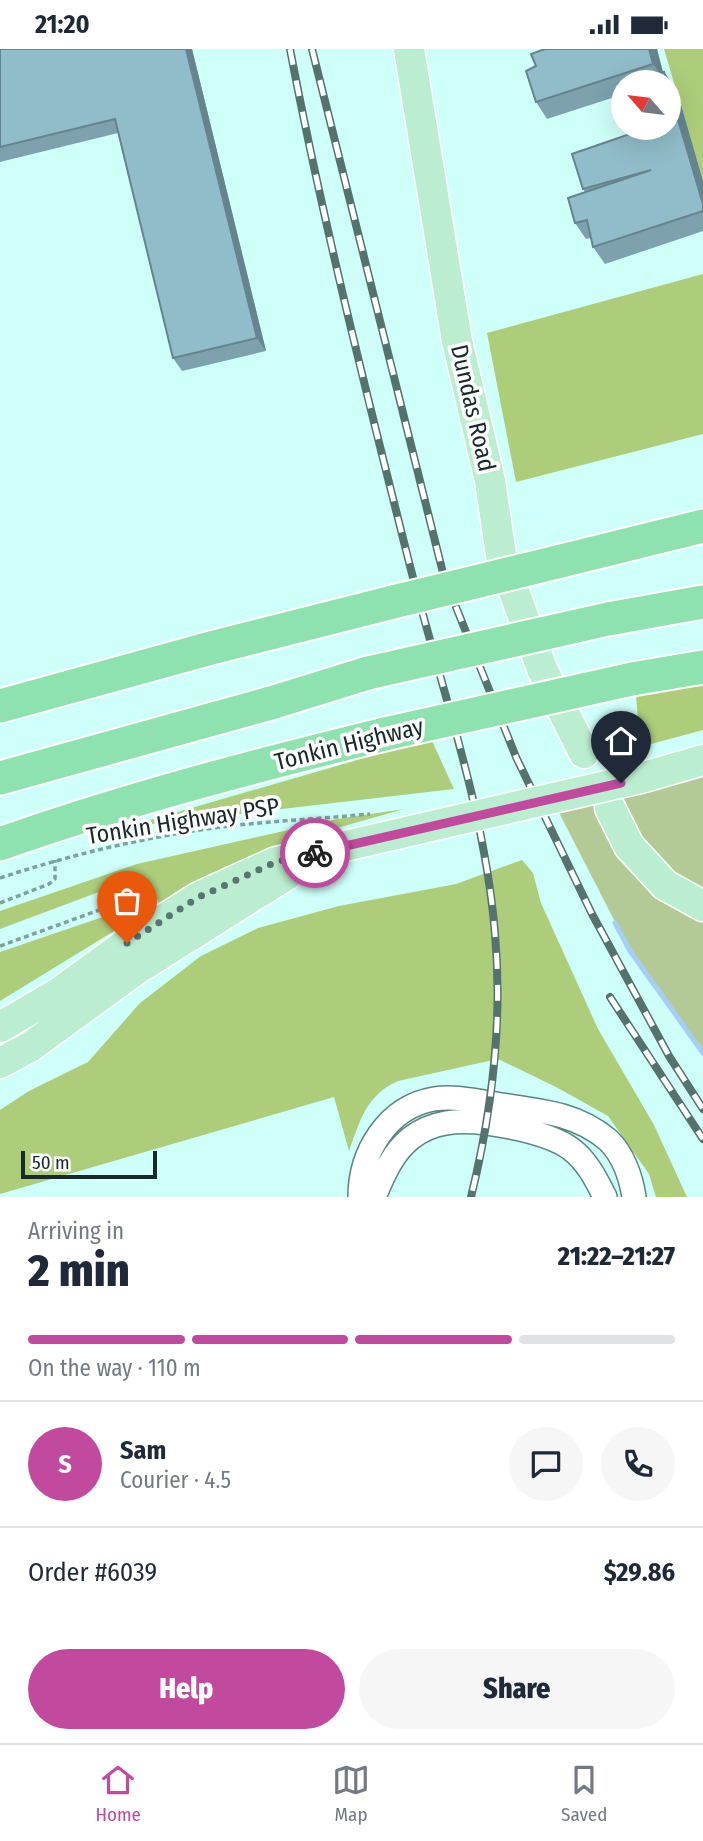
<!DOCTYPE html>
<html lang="en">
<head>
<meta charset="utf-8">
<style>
  body { margin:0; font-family:"Fira Sans Condensed",sans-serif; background:#f6f6f7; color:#1f2937; height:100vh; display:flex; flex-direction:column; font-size:26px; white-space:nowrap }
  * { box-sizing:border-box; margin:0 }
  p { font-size:23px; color:#747a83 }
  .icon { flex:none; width:38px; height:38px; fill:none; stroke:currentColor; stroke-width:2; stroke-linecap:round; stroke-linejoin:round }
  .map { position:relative; height:1148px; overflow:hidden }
  .details { display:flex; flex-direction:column; background:#fff; flex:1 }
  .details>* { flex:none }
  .needle { width:46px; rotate:298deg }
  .fabs { position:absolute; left:611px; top:21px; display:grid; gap:14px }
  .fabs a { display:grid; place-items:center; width:70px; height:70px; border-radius:50%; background:#fff; box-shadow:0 7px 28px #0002; font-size:35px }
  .scale { position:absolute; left:21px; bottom:18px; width:136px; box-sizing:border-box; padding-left:7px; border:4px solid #182a28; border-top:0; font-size:19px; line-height:24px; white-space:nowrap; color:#182a28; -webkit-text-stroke:5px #fff; paint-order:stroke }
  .pin { position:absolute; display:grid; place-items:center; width:60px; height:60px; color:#fff; margin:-72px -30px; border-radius:50% 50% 50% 0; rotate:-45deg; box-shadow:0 0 7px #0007 }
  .pin .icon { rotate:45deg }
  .courier { position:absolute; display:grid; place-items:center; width:70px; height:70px; margin:-35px; border:5px solid #c14a9f; border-radius:50%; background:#fff; color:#222; box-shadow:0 2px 9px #0007 }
  .summary em { font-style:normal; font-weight:800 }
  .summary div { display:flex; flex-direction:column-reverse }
  .summary { display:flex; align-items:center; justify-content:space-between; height:119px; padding:0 28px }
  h1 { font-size:46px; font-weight:800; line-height:52px }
  .bar { display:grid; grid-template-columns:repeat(4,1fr); gap:10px 7px; align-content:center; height:84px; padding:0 28px }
  .bar i { height:9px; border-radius:5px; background:#e0e1e3 }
  .bar .current { background:#c14a9f }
  .bar p { grid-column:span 4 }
  .line { display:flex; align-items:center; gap:18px; padding:0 28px; border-top:2px solid #e0e1e3 }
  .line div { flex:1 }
  .round { display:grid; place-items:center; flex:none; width:74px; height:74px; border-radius:37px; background:#f6f6f7 }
  .action { display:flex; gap:14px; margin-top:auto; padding:14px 28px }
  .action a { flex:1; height:80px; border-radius:42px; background:#c14a9f; color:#fff; font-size:28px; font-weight:800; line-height:80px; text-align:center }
  .action a+a { background:#f6f6f7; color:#1f2937 }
  .status { display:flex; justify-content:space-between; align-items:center; height:49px; padding:0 35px; background:#fff; direction:ltr }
  .status svg { height:19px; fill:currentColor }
  .dock { display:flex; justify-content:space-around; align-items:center; height:98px; border-top:2px solid #e0e1e3; background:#fff; font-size:19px; color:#747a83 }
  .dock a { display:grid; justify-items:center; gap:4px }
  .dock .current { color:#c14a9f }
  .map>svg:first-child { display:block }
  .green { fill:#b4ca96 }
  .forest { fill:#adcd7b }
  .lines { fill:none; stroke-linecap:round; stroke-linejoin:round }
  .stream { stroke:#a7cef5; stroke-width:5 }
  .minor-casing { stroke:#598581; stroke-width:26 }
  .major-casing { stroke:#fff; stroke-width:33 }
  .highway-casing { stroke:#fff; stroke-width:37 }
  .path { stroke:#7ea19d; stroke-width:3.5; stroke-dasharray:5 3.5; stroke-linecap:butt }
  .minor { stroke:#fff; stroke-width:23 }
  .major { stroke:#bbeed0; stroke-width:30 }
  .highway { stroke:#8ee2b0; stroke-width:33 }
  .rail-casing { stroke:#56726e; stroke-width:8 }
  .rail { stroke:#fff; stroke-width:5; stroke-dasharray:16; stroke-linecap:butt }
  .major-bridge-casing { stroke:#fff; stroke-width:33; stroke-linecap:butt }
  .highway-bridge-casing { stroke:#fff; stroke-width:37; stroke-linecap:butt }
  .major-bridge { stroke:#bbeed0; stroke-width:30 }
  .highway-bridge { stroke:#8ee2b0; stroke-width:33 }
  .wall { fill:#7da2ad }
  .shaded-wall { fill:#66848d }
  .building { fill:#91bcc9; stroke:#66848d; stroke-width:2 }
  .done { stroke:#587571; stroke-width:7; stroke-dasharray:0 12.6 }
  .route { stroke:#c14a9f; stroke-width:9 }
  .labels { text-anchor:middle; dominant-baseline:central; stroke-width:7; stroke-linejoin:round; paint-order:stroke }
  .street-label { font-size:24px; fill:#182a28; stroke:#fff }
</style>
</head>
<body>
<div class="status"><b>21:20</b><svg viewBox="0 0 49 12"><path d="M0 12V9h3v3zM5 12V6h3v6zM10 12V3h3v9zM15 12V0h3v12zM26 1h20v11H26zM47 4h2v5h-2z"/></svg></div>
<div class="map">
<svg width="703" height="1148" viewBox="0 0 703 1148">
  <rect width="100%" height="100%" fill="#cffff9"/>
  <path class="green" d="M703,711V1004L630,902L552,750Z"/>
  <path class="forest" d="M664,0H703V132L701,125Z
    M703,225V385L516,433L487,284Z
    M703,636V681L640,698L636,645Z
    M391,689L395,700L432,692L454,740L126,778L354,712L352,703Z
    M404,760L288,793L225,818L159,854L152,842L131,831L0,880V862L137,815L337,770Z
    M522,811L533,824L541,854L598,980L654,1076L687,1148H656L649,1125L608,1067L556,1038L498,1010L398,1032C366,1046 360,1072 349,1102L334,1048L0,1145V1061L29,1042L88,1013L140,954L201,907L258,879L339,857L456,835Z
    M138,856L140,863L132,871L0,952V903Z"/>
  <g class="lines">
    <path class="stream" d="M615,874L630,902L703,1004"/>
    <defs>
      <path id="minor" d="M360,1148C360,1104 387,1058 434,1050C457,1046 485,1054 508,1057C544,1062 579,1066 608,1091C623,1105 631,1128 634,1148
        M374,1148C383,1127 392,1104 411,1089C420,1082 434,1076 446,1074C475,1068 547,1082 571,1100C587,1112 596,1130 605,1148"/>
      <path id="major" d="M409,0L457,292L490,432L501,506L542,620L584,704
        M641,729L703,711
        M610,759L629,797L665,836L703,857
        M0,978L57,945L127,894L199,848L276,813L462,770
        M0,1014L30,998L137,920L288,825"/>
      <path id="highway" d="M553,514L703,477
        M608,570L703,553
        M632,630L703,618
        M0,657L211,599L397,552
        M0,729L271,654L368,624
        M0,795C127,750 258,716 389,684"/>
    </defs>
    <use href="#minor" class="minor-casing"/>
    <use href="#major" class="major-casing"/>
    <use href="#highway" class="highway-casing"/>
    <path class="path" d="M0,829C70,806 141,789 214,779C266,772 318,770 370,765
      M0,854L49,835L55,830V811
      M0,897L138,847H146L151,851"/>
    <use href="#minor" class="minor"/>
    <use href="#major" class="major"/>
    <use href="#highway" class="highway"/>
    <defs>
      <path id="rail" d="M290,0C323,174 367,346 410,517C441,639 485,760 495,885C503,974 492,1062 471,1148
        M312,0L444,528L516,708L592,865L669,1007L703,1060
        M610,948L703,1090"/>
    </defs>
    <use href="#rail" class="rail-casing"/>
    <use href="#rail" class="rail"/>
    <defs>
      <path id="major-bridge" d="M462,770L641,729"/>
      <path id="highway-bridge" d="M397,552L553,514
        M368,624L608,570
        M389,684L632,630"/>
    </defs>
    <use href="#major-bridge" class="major-bridge-casing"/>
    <use href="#highway-bridge" class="highway-bridge-casing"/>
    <use href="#major-bridge" class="major-bridge"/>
    <use href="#highway-bridge" class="highway-bridge"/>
  </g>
  <path class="wall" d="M0,0H192L266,302L182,322L173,309L118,84L0,113Z
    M657,0L663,23L676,39L703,132V182L605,215L593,198L591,189L586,190L575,174L585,143L583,140L633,84L621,46L547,70L536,53Z"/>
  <path class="shaded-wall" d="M186,0H192L266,302L257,289Z
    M649,0H657L665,32L653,15Z
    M664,23L676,39L703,132V155L668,37V33H667Z"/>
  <path class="building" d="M0,0H186L257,289L173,309L115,70L0,98Z
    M545,0H649L653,15L536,53L526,22L536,17L531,5Z
    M664,23L667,33H625Z
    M623,34V52L618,35Z
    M668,37L703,155V162L593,198L587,171L575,174L568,149L651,121L583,140L572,105L633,84L631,79H668Z"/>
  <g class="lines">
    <path class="done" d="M127,894L199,848L276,813L315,804"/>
    <path class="route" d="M315,804L621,734"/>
  </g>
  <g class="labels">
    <g class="street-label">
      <text transform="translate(473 359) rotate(77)">Dundas Road</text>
      <text transform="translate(349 695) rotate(-14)">Tonkin Highway</text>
      <text transform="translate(183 772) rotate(-9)">Tonkin Highway PSP</text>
    </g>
  </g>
</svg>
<div class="fabs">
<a><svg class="needle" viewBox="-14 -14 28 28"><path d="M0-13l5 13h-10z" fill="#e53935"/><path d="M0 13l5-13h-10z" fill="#747a83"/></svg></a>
</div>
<div class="scale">50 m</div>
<div class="pin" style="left:127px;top:894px;background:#ea580c"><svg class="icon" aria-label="bag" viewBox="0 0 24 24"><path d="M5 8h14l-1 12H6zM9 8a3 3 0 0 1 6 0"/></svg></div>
<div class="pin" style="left:621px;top:734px;background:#1f2937"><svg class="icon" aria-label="home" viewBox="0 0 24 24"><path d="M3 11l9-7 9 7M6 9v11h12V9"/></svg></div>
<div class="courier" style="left:315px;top:804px"><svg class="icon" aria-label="bike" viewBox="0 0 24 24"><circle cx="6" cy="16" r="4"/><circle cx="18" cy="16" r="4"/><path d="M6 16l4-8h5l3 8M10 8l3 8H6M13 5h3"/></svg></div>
</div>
<section class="details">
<div class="summary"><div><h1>2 min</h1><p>Arriving in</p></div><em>21:22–21:27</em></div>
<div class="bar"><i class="current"></i><i class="current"></i><i class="current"></i><i></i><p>On the way · 110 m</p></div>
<div class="line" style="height:126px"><b class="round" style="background:#c14a9f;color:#fff">S</b><div><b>Sam</b><p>Courier · 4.5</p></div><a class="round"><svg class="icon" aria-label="chat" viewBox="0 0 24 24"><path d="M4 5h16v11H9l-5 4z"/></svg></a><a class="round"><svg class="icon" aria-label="phone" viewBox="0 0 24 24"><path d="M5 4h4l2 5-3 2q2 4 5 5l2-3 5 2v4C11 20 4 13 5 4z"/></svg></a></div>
<div class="line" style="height:91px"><div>Order #6039</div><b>$29.86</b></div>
<div class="action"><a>Help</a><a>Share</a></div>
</section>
<nav class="dock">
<a class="current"><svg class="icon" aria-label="home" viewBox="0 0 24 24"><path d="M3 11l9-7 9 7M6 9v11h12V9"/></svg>Home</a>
<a><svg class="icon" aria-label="map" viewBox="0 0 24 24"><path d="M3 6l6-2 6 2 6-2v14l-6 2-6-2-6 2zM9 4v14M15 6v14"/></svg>Map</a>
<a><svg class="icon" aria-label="saved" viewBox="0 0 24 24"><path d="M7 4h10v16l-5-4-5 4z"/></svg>Saved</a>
</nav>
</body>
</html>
